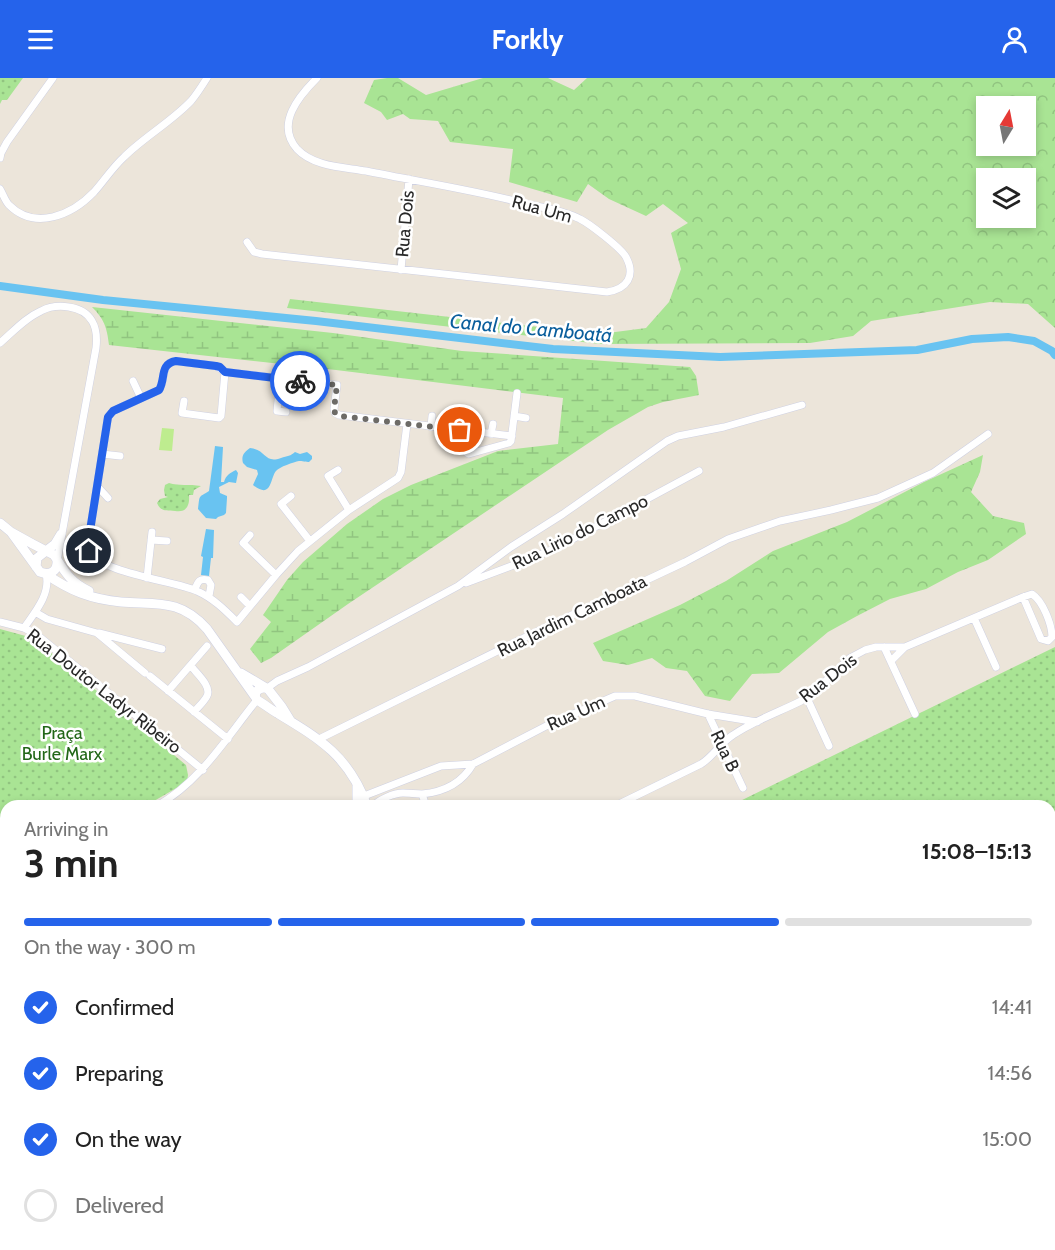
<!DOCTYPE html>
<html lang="en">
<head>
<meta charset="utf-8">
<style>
  body { margin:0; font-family:Cabin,sans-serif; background:#f2f2f2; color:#222; height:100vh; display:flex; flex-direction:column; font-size:22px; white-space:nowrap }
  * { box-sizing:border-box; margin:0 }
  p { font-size:20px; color:#767676 }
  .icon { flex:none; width:33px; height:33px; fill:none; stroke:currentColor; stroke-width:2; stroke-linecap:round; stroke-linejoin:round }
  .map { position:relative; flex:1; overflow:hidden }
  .panel { position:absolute; left:0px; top:722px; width:1056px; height:452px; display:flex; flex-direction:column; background:#fff; border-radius:18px 18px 0 0; box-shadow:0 3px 9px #0003 }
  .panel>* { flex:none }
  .needle { width:39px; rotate:10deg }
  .controls { position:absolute; left:976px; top:18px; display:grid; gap:12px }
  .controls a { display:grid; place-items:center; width:60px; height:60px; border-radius:0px; background:#fff; box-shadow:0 3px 9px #0003; font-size:30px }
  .pin { position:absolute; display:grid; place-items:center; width:51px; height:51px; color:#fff; margin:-26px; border:3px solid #fff; border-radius:50%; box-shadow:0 2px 6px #0007 }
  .courier { position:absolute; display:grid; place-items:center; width:60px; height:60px; margin:-30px; border:4px solid #2563eb; border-radius:50%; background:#fff; color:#222; box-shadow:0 2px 8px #0007 }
  .head em { font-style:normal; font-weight:700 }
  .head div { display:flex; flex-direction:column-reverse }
  .head { display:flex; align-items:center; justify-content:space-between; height:102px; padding:0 24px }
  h1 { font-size:39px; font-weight:700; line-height:45px }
  .bar { display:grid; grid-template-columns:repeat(4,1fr); gap:9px 6px; align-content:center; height:72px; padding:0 24px }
  .bar i { height:8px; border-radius:4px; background:#e0e0e0 }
  .bar .selected { background:#2563eb }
  .bar p { grid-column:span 4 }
  ol { padding:0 24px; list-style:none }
  li { display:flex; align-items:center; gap:18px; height:66px }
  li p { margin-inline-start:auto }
  li .icon { padding:6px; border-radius:50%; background:#2563eb; color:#fff; stroke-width:4 }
  li:last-child { color:#767676 }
  li i { width:33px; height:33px; border:3px solid #e0e0e0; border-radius:50% }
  header { display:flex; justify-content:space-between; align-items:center; height:78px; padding:0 24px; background:#2563eb; color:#fff; font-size:27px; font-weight:700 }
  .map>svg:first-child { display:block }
  .grass { fill:url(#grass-dots) }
  .forest { fill:url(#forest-crowns); fill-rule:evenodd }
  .wetland { fill:url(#wetland-marsh) }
  .pitch { fill:#beec8f }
  .water { fill:#69c3f1 }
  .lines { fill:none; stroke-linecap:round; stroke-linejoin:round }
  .canal { stroke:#69c3f1; stroke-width:8 }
  .street-casing { stroke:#cfd1e2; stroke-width:8 }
  .secondary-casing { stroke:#cfd1e2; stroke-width:10 }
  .street { stroke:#fff; stroke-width:7 }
  .secondary { stroke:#fff; stroke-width:9 }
  .done { stroke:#6d6b67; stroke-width:6; stroke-dasharray:0 10.8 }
  .route { stroke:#2563eb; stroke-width:8 }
  .labels { text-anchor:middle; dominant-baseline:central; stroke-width:5; stroke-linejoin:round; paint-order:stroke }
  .street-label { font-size:18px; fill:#292929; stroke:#fff }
  .park-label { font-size:18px; fill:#226718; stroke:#fff }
  .water-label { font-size:20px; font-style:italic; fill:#0a5e9c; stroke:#fff }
</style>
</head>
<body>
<header><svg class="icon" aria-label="menu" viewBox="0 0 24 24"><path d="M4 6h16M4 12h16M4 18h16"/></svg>Forkly<svg class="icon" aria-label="person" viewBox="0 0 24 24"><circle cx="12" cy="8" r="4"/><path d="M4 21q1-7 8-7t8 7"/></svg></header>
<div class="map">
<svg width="1055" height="1172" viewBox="0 0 1055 1172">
  <defs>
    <pattern id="grass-dots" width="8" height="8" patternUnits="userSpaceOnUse" patternTransform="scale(1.5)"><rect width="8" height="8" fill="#a9e494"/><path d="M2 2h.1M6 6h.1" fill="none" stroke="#91c480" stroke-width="1.8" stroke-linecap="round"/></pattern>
    <pattern id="forest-crowns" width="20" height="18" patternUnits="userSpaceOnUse" patternTransform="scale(1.5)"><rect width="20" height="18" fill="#a9e494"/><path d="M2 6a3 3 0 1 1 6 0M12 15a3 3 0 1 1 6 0" fill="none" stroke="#91c480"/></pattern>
    <pattern id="wetland-marsh" width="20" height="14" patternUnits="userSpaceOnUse" patternTransform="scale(1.5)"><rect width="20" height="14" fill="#a9e494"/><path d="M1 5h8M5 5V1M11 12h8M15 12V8" fill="none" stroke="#91c480"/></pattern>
  </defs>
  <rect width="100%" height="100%" fill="#ece5da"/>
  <path class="grass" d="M0,0H23L7,22H2L0,26Z
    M169,405C179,408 189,406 201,408L194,412L193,417H189C190,428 186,435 175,433C166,432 161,434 157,425L160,421L168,419L165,418L164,412L165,407Z
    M0,551L33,560L186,687L188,697L187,704L147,727L6,728V784L0,756Z
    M1055,569V1172H498L500,1167H1050V728L732,727Z
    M188,1167H293L292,1172H186V1170Z"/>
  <path class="forest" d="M387,0H398L426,17L483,0H548L574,12L587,0H1055V250L1028,226L990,224L871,243L853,258L810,265L600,266L287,230L290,221L600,256L646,250L669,224L681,191L671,155L688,145L663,126L646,138L609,121L588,106L577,124L509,104L513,71L450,64L438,43L410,41L403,36L387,42L381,34L364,25L374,2ZM987,28H1026V68H987ZM987,100H1026V140H987Z
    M983,377L980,394L971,414L993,438L1024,445L1026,456L988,482L958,494L926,511L890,521L857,538L828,554L779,595L752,596L730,623L705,618L687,593L666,590L652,580L628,587L603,583L593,565L680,527L726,503L773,473L847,444L924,404Z"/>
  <path class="wetland" d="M92,229L333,255L462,273L690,289L696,298L699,317L663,324L648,329L608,352L348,526L271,580L261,585L250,571L271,544L263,537L287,502L303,484L347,446L383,421L411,407L498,373L558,366L563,320L336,292L109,267C107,249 104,241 92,229Z"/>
  <path class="pitch" d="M162,350L174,351L172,373L159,372Z"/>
  <path class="water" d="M215,368L223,369L221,404H224C226,397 230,395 236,392L238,395L236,405L229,404L219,409L220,415L227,418V420L226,435L224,437L218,439L216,441L206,440L198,431C200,416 198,420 209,413Z
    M250,370C267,372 264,386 281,380C287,378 291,378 295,374L300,376L307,374L312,378V381L309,384C307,384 301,383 299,383C294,384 279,389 276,393C270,400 272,422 253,407L258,396L257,392L247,389L243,385C241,378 244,374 250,370Z
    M206,451L214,452L213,480H211L209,498L201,497L203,479L201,478Z"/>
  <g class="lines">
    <path class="canal" d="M0,208L103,222L316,243L553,271L720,279L917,272L972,261L1008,259L1034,263L1052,273L1055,277"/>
    <defs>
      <path id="street" d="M0,80L1,75L7,64L53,0
        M0,111C3,116 5,123 9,127C35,153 72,137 94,114C104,103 112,90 124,79C144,59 171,44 191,23C197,16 202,8 207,0
        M247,164L254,174L262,176L607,214C627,211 636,198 626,179C621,170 590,146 580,141C565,133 545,130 527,126C474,112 420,104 366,93C343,89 314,89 297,71C275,46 299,18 317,0
        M401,192L409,101
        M0,265C13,254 25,240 41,233C56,225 83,227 92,243C97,251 97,261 96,270L57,483
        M280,301L277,333L286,334
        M133,303L141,320
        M184,323L182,335L219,340L221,338L225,294
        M514,338L526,340
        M407,346L401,394L398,400L349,432L298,473L276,497L237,544C225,532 213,520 197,513C176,503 99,495 90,473C88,469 89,464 89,459L108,339L113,333L159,312C166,302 160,286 175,283L216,288L225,294L337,307L334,331L335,335L339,337L512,358
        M431,349L432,338
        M460,352L467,375L469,376L509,365L511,363L517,315
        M491,356L493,346
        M102,376L120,378
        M338,392L328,398L349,432
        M97,408L108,420
        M291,418L281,426L310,463
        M250,457L243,465L276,497
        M151,462L167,463
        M147,500L152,454
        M466,505L535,479L558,469L699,393
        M195,511C198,504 199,500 208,502L211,507L209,518
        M241,519L250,528
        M35,534L47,541L97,555L145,595
        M974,540L996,589
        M0,544L24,550L36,556L203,692
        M24,550C35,534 51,516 46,496
        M99,555L162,571
        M884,569L915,636
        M891,583L905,569
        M191,588C196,595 212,608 207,618C204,624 198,629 194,634
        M150,598L228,661
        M266,611L277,603L308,589L458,508L511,469L563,436L667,363L678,358L724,349L802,327
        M168,613L207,568
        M807,620L829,668
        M708,636L743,710
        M319,661L540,552L685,484L728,461L780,443L831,432L878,420L933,395L988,356
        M422,716L426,728
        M364,718L441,688L473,686L548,647L615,618H635L708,636L757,644
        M157,728C201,703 226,660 257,622
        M373,728C380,721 394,715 403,715C409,715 416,716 422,716C444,714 462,705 473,686
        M615,728L701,686C714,678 720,665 733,657C753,643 779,634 801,623L811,617L850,580L865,572L876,569H905L1023,519L1032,516C1043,523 1052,547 1052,559L1048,563L1041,561L1023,519
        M0,795L6,812
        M0,896L6,894
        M0,905L6,902
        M0,1008L6,1006
        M79,1167L80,1172
        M180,1167L181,1172
        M140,1172L170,1167
        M304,1172L305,1167"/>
      <path id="secondary" d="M0,445L11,454L40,494C50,498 58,493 57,483
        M11,454C25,462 40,470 54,477C65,494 70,504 89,513
        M36,489L37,480L55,466L61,456
        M46,496C70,513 91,521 121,524C156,527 180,520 207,551L256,620
        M241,595L268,611L282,629L290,642
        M264,610C257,610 253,616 257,622C264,626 270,631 277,635C320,661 349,678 367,728
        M357,728V708
        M402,1172L405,1167"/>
    </defs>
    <use href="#street" class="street-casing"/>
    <use href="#secondary" class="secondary-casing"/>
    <use href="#street" class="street"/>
    <use href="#secondary" class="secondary"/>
  </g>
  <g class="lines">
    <path class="done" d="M300,303L337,307L334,331L335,335L339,338L460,352"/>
    <path class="route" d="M89,473V459L108,339L113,333L159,312C166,301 159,286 176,283L216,288L220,289L225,294L300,303"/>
  </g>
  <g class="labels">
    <g class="street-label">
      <text transform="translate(542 131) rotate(15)">Rua Um</text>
      <text transform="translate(405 146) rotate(-85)">Rua Dois</text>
      <text transform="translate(580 454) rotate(-26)">Rua Lirio do Campo</text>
      <text transform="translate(572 538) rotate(-26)">Rua Jardim Camboata</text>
      <text transform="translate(828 600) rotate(-38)">Rua Dois</text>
      <text transform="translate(104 613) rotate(38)">Rua Doutor Ladyr Ribeiro</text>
      <text transform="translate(576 635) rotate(-24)">Rua Um</text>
      <text transform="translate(725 673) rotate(65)">Rua B</text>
    </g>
    <g class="park-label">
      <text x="62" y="655">Praça<tspan x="62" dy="21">Burle Marx</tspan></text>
    </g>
    <g class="water-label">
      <text transform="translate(531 250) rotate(5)">Canal do Camboatá</text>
    </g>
  </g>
</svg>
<div class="controls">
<a><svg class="needle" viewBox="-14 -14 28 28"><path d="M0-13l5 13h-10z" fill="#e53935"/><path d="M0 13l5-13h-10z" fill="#767676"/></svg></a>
<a><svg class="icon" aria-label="layers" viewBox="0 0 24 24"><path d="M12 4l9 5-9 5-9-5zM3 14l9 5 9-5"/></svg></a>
</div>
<div class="pin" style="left:460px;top:352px;background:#ea580c"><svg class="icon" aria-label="bag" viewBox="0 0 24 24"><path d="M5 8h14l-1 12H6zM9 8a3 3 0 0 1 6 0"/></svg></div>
<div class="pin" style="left:89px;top:473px;background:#1f2937"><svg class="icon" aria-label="home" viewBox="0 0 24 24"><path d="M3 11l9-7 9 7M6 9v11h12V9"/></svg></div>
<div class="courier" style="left:300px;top:303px"><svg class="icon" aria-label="bike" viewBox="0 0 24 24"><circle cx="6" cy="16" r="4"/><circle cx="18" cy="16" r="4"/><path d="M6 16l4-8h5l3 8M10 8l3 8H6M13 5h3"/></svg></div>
<section class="panel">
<div class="head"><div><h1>3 min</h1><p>Arriving in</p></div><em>15:08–15:13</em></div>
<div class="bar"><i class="selected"></i><i class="selected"></i><i class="selected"></i><i></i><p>On the way · 300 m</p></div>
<ol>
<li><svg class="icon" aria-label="check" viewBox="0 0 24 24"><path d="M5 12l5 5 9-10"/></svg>Confirmed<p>14:41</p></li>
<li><svg class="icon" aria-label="check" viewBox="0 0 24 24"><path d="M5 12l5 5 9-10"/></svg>Preparing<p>14:56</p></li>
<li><svg class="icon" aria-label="check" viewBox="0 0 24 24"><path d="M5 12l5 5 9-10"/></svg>On the way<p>15:00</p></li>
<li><i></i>Delivered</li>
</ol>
</section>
</div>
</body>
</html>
